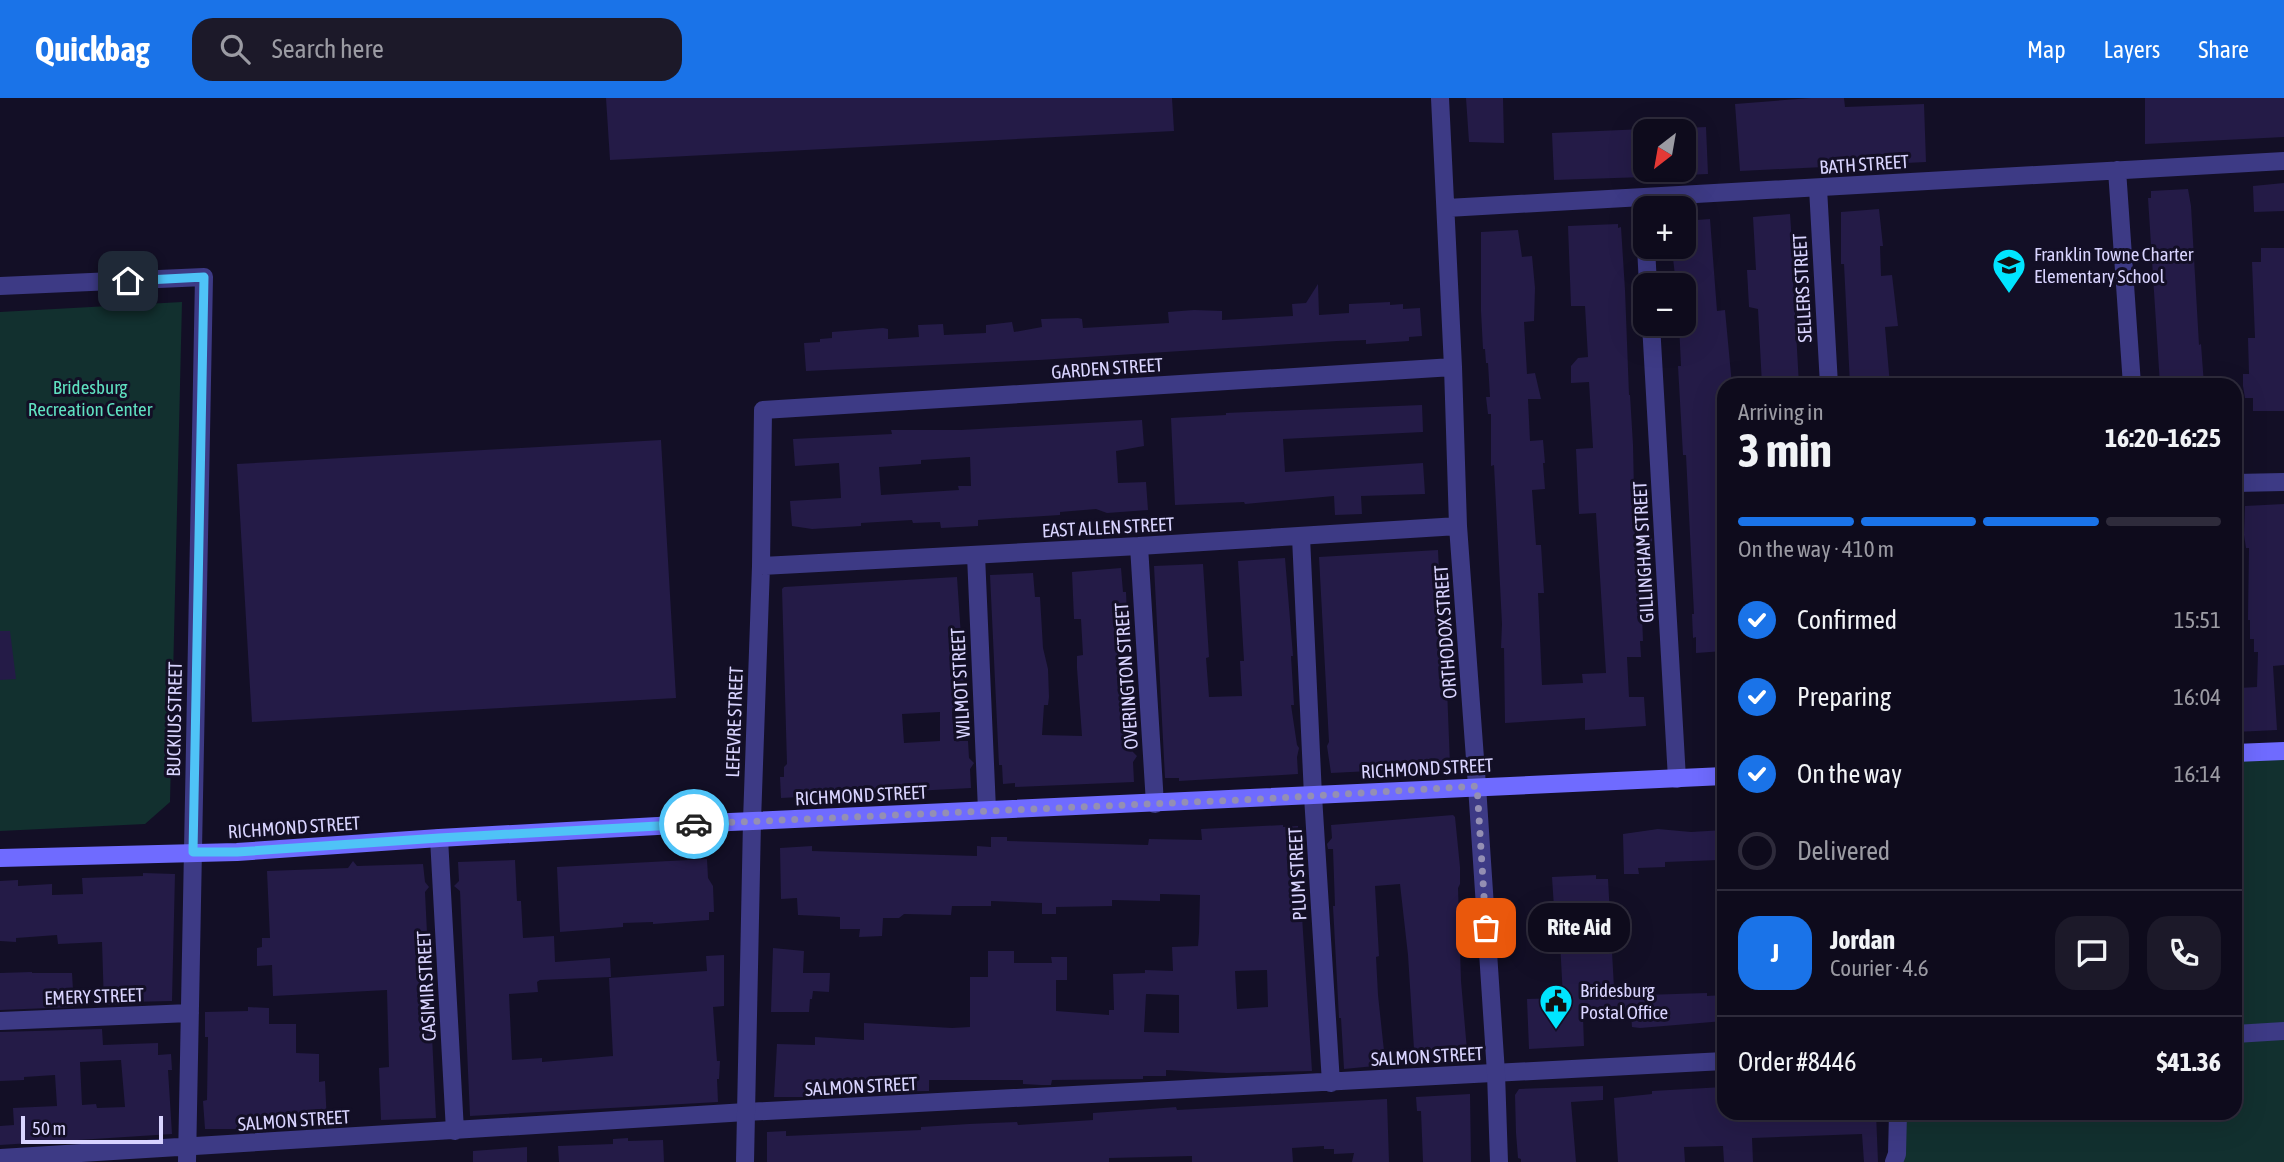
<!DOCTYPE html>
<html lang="en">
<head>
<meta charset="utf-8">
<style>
  body { margin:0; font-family:"Asap Condensed",sans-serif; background:#1c1929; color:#f1f3f6; height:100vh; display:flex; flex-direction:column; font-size:26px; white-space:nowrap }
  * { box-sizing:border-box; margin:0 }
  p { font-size:23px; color:#9b9ba3 }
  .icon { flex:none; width:38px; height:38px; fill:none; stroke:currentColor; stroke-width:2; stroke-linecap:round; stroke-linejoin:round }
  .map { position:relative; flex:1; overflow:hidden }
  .sheet { position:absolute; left:1717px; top:280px; width:525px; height:742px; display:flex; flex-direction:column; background:#0e0b1c; border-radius:21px; box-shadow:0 7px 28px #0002,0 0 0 2px #2e2b3b }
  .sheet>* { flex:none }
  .needle { width:46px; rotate:211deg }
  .buttons { position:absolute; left:1633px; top:21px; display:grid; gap:14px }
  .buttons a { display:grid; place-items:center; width:63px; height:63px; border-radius:14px; background:#0e0b1c; box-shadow:0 7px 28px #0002,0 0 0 2px #2e2b3b; font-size:35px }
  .scale { position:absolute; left:21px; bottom:18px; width:142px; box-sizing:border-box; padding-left:7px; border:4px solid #d9d4ff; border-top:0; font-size:19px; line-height:24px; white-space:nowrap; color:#d9d4ff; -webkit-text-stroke:5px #130f26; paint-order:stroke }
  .pin { position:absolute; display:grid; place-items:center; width:60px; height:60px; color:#fff; margin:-30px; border-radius:14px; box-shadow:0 4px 10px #0006 }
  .courier { position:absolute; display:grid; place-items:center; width:70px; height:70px; margin:-35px; border:5px solid #4fc3f7; border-radius:50%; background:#fff; color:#222; box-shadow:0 2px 9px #0007 }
  .bubble { position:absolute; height:49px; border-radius:21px; background:#0e0b1c; box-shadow:0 7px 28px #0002,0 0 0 2px #2e2b3b; font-size:23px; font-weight:700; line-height:49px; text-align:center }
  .headline em { font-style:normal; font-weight:700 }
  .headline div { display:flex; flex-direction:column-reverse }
  .headline { display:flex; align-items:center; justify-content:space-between; height:119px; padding:0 21px }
  h1 { font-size:46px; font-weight:700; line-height:52px }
  .bar { display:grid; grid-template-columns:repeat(4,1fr); gap:10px 7px; align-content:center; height:84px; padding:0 21px }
  .bar i { height:9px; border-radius:5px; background:#2e2b3b }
  .bar .selected { background:#1a73e8 }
  .bar p { grid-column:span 4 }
  .line { display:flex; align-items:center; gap:18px; padding:0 21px; border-top:2px solid #2e2b3b }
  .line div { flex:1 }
  .round { display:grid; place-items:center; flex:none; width:74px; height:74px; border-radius:21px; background:#1c1929 }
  ol { padding:0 21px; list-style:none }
  li { display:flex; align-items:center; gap:21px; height:77px }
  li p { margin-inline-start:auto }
  li .icon { padding:7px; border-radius:50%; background:#1a73e8; color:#fff; stroke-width:4 }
  li:last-child { color:#9b9ba3 }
  li i { width:38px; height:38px; border:4px solid #2e2b3b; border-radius:50% }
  header { display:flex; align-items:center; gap:42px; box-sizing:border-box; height:98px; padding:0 35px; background:#1a73e8; color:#fff }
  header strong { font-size:33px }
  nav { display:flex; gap:38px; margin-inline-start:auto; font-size:24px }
  .search { width:490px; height:63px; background:#1c1929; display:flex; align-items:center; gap:18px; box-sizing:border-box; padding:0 24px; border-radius:21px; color:#9b9ba3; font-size:26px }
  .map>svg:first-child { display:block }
  .green { fill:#12302f }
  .building { fill:#241b47; fill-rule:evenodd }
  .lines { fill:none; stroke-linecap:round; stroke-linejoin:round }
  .minor { stroke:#3d3a85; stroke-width:18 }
  .tertiary { stroke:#3d3a85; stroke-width:18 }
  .secondary { stroke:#6f6bff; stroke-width:18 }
  .done { stroke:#948fb3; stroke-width:7; stroke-dasharray:0 12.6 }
  .route { stroke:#4fc3f7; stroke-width:9 }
  .labels { text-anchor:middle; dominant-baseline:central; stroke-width:6; stroke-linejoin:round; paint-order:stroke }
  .street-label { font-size:19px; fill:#d9d4ff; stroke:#130f26 }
  .poi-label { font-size:19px; fill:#d9d4ff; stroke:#130f26; text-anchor:start }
  .park-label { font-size:19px; fill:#5fe0c0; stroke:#130f26 }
</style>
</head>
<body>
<header>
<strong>Quickbag</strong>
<div class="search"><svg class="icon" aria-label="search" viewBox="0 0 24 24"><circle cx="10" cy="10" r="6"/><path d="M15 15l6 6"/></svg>Search here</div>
<nav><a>Map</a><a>Layers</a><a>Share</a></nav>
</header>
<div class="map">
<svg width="2284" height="1064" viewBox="0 0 2284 1064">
  <rect width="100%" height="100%" fill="#130f26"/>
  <path class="green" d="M182,204L170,704L145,726L0,733V214Z
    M2284,653V1064H1900L1901,1015H2235V655Z"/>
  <path class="building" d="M606,0H1172L1174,33L610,62Z
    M1466,0H1503L1504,45L1469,44Z
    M1811,0H1844L1845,9L1924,6L1926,64L1740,73L1735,6Z
    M2145,0H2284V39L2145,46Z
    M1706,29L1708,76L1684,77V30Z
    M1645,31V79L1554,82L1552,35Z
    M2284,85V113L2254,114L2253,88Z
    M2188,91L2191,108L2199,247L2201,246L2204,287H2160L2148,100H2151V93Z
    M1879,111L1883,148H1880L1881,178L1892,177L1898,228L1885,229L1890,287H1850L1844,166H1841V114Z
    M1790,116L1792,145H1794L1795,180H1793L1799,287H1762L1758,211L1749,209L1747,172H1756L1753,119Z
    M1710,121L1717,213L1725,212L1732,287H1724V553L1696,555V539L1693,540L1692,516H1694L1686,357H1683L1678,268H1681L1679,226H1684V187H1676L1672,151H1675V149H1684V123Z
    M1618,126V130L1621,129L1625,192L1629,297H1630L1633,347L1635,439H1652V451L1635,453L1638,492H1641L1643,543H1640L1641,559H1627L1629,599H1644L1646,628L1585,632V620L1505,625L1504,550H1501L1502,526L1494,367L1491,368V316H1488L1486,299H1490L1488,265H1486L1485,251H1483L1481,213V134L1518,132L1522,159L1532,158L1535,190L1534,223L1524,224L1527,276L1535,275L1541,301H1528L1530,343L1543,342L1545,365H1543L1545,391L1532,392L1536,447H1541L1544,495H1538L1542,587L1583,585L1582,576L1606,575L1596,415L1579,416L1576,351L1593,350L1589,284L1571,285V268L1578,260L1588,259L1585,208H1571L1568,128Z
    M2261,150H2284V313H2253V300H2245L2243,288V276H2249L2248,240H2255L2252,164H2261Z
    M1318,186L1319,217L1349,215V206L1390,204V207L1403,206V211L1420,210L1422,238L1409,239V243L1366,246V242L1337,243L1039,262L806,273L804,245L820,244V241L832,240V234L883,230L888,231V241L919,239L918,227L943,226L944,237L986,235V227L1012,224L1014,234L1042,229L1041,221L1078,220L1082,221L1083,230L1153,226L1169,225L1168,214L1194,212L1222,213V222L1293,218L1292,206L1306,205Z
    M1422,307L1423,334L1283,341L1285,374L1423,365L1425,396L1361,398L1362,416L1335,417L1334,398L1245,406L1244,404L1175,407L1171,320L1226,317V315Z
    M1142,322L1144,348L1116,353L1118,385L1146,384L1148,412L1107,415L1096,411L1060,414V417L978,422V428L941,430L940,424L913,425L912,422L861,425V428L812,431L792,428L790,403L841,400L839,365L795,368L793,341L892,336L891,332H961ZM970,359L971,388H958L959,392L881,397L879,369L921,366V362Z
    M661,342L676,600L252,624L237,366Z
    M2284,406V567L2273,568L2277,632L2235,634V608H2240L2239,590L2257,589L2258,554H2254V541H2250V522H2248L2249,450H2246L2244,437L2245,408Z
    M1438,452L1442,538H1445L1450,667L1444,672L1430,670L1331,675L1327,648L1329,644L1319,459Z
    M1285,460L1293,558H1291L1294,607H1291L1297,647L1299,650L1297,659L1298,676L1179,683V680H1165L1154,468L1203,466L1209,559L1206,560L1209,599L1242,598L1240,563H1244L1238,463Z
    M1121,470L1123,494H1126L1128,543H1125L1128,591H1130L1131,603L1132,653L1137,658L1133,664L1134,684L1015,689V685L1003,686L1002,667H999L990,477L1033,475L1035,499H1040L1043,550L1048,571L1049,599L1048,607H1044L1042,637L1082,638L1077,570V558L1083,557L1081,521H1074L1072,474Z
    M957,479L966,613L952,614L954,643H968L969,660L974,665L970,671L971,690L781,700L780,679H784V669L787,666L782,491L784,489ZM940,614V643L904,645L902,616Z
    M0,533H10L16,581L0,582Z
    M1453,717L1455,719L1460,769V786L1458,790L1461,883L1468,964L1385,967L1344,971L1341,920H1339L1333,808H1335L1333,751H1328L1327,746L1332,740L1331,727ZM1400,786L1408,857L1414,951L1384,953L1378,897L1376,859L1379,858L1375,788Z
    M1283,727V729L1298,728L1299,743L1304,746L1299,752V772L1312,973L1227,975L1166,972V978H1143V981L1052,982L1051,987H1041L1023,986V982H929V993L862,994V996L806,998V999H774L777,946L815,947V939L864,942V925L952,930L970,929V879H988V853H1014V865H1052L1051,859H1067V882H1056V913L1109,917V912H1114L1113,876L1145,875V872L1173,873L1172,849L1198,848L1199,835L1200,797L1160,796V803L1112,802V808L1056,809V816H1042V805L991,803V808H952L951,817L904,816L899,820H883L882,838L859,839L860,831H840V819L798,817L797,800L781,801L780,750L812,748V753L977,758V748L991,749V739H1007V743L1148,747L1149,741L1202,742L1201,731ZM1267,872L1268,909L1237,911L1235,873ZM1146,896L1179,897V935L1144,934Z
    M1658,731L1691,734L1724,732V758H1719V762L1665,764V769L1638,770L1639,776H1624L1623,736Z
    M707,761L708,780L713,788L714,814H709V822L653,826V824L623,825V829L560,834L557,769Z
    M515,762L517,803H521L523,840L554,838L555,864L610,860L611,879L540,882L537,884L538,894L509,896L512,962L542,960V964L613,958L609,880L707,873L706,858L724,857V908L713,909L717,963H720L719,981H717L718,1004L470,1018L460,793L454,788L459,783L458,764Z
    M353,763L357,768L423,766L425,784L429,789L425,794L436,1020L381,1022L379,970L389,969L387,892L273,898L272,867L257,868V850L262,849V840H270L267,773L348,770Z
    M143,775L175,776L172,903L127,904L125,906L104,907L102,844L58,846L57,837L16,840V844L0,843V783L18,782V788L52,786V797L83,796L82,780L143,778Z
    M1596,777V781H1608L1614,890L1644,888V897L1707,895V898L1724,897V923L1640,930L1632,929L1631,916L1583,919L1584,948L1529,951L1527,901L1563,900L1559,824L1555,825L1552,779Z
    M773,850L804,853L803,875H830L829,894L813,893L812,901H810L809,914H771Z
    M32,874V875H72L74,909L0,912V875Z
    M248,909L269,910V926H296V955L319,956V984L325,983L327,1026L313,1027L312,1019L256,1020V1031H205L203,1003L207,1002L208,939H205V914L248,913Z
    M102,931L103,947L158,945V957L171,956L172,972H168L172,1036L0,1047V1028L14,1027L13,1010L57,1008L55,977L24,979V982L0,983V934ZM121,962L125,1009L97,1010L96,1006L82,1007L80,964Z
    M1603,988V1002L1571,1004L1576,1064H1521V1061L1518,1060L1516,1035L1515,997L1519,991Z
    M1724,989V1015H1876L1878,1064H1864L1862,1036L1752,1040L1753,1064H1724L1723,1048L1684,1049L1685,1064H1618L1614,1000L1652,996V993Z
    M1470,996L1471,1064H1423L1421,1013H1417L1416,999Z
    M1387,1001L1389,1064H1352L1354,1055L1334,1056V1051H1324V1048L1292,1050L1293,1064H1192V1058L1109,1060V1064H767V1034L786,1033V1038L921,1032V1029L969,1026L1017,1024L1018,1027L1093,1022V1015L1150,1011L1176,1009L1177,1012Z
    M628,1040V1043L663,1042L664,1064H559L558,1048L613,1046V1041Z
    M527,1049V1064H473V1053Z"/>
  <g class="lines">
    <path class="minor" d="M1440,0L1453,269L1458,428L1477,688
      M2117,72L2132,287
      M1818,90L1829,287
      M1643,100L1645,132
      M1447,110L2284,63
      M1646,149L1648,187
      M0,188L204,179L187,1064
      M1651,226L1677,681
      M2235,385L2284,384
      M1301,439L1313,698L1331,985
      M1139,448L1155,706
      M976,457L987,712
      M761,468L1139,448L1458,428
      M752,723L761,468L763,312L1453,269
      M439,740L455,1033
      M0,923L190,915
      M2235,936L2284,933
      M0,1060L746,1014L1724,963
      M1894,1064L1897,1056L1898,1015"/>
    <path class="tertiary" d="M1477,688L1496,975L1499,1064
      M745,1064L752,723"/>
    <path class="secondary" d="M2235,655L2284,653
      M0,760L237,754L439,740L730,724L1724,678"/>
  </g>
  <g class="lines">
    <path class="done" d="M694,726L1261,701L1477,688L1486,830"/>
    <path class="route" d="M128,183L204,179L193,754H237L439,740L694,726"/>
  </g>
  <defs>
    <symbol id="school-pin" viewBox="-11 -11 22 30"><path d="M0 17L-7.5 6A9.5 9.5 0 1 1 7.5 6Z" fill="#00e5ff" stroke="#130f26"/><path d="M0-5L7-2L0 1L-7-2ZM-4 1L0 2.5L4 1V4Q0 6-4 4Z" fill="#111"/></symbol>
    <symbol id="civic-pin" viewBox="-11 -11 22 30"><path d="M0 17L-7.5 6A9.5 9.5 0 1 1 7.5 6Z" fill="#00e5ff" stroke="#130f26"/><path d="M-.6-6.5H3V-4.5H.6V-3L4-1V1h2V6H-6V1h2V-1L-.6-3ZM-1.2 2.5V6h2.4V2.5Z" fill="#111"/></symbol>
  </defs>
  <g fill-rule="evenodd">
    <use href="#school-pin" x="1990" y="148" width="38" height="52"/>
    <use href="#civic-pin" x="1537" y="884" width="38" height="52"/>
  </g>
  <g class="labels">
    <g class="street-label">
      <text transform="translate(1864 66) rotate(-4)">BATH STREET</text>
      <text transform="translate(1802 190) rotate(-93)">SELLERS STREET</text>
      <text transform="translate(1107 270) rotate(-4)">GARDEN STREET</text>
      <text transform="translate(1108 429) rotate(-3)">EAST ALLEN STREET</text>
      <text transform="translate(1643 454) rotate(-93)">GILLINGHAM STREET</text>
      <text transform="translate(1445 534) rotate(-94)">ORTHODOX STREET</text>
      <text transform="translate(1126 578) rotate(-94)">OVERINGTON STREET</text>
      <text transform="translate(960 585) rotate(-93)">WILMOT STREET</text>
      <text transform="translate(174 621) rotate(-89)">BUCKIUS STREET</text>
      <text transform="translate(734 624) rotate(-88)">LEFEVRE STREET</text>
      <text transform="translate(1427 670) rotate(-3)">RICHMOND STREET</text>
      <text transform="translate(861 697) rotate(-3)">RICHMOND STREET</text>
      <text transform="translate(294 729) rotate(-4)">RICHMOND STREET</text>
      <text transform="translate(1297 776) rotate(-93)">PLUM STREET</text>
      <text transform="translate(426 888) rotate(-93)">CASIMIR STREET</text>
      <text transform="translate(94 898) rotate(-2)">EMERY STREET</text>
      <text transform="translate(1427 958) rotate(-3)">SALMON STREET</text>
      <text transform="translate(861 988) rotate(-3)">SALMON STREET</text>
      <text transform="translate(294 1022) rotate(-4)">SALMON STREET</text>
    </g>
    <g class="poi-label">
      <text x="2034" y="156">Franklin Towne Charter<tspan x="2034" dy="22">Elementary School</tspan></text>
      <text x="1580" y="892">Bridesburg<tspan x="1580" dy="22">Postal Office</tspan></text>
    </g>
    <g class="park-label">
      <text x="90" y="289">Bridesburg<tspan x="90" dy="22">Recreation Center</tspan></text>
    </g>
  </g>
</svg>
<div class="buttons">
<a><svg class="needle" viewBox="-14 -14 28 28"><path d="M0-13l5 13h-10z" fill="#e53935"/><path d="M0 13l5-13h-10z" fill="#9b9ba3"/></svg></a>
<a>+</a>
<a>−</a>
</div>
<div class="scale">50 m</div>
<div class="pin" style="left:1486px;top:830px;background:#ea580c"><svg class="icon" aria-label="bag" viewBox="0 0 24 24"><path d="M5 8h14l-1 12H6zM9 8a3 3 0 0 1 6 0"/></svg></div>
<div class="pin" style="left:128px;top:183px;background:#1f2937"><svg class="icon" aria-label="home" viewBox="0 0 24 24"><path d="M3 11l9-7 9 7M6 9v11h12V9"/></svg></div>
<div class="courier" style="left:694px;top:726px"><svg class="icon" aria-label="car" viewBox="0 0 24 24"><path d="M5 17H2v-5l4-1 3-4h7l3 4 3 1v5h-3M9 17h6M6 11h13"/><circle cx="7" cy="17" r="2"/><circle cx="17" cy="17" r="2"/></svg></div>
<div class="bubble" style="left:1528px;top:805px;width:102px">Rite Aid</div>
<section class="sheet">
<div class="headline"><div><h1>3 min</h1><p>Arriving in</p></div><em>16:20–16:25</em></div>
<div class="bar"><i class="selected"></i><i class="selected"></i><i class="selected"></i><i></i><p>On the way · 410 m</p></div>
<ol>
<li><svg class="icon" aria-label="check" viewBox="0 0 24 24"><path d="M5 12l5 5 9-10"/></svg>Confirmed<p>15:51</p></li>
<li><svg class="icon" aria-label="check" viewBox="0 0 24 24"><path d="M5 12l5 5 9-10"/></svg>Preparing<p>16:04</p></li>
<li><svg class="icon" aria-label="check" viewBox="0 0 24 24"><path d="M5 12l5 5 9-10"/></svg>On the way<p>16:14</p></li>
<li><i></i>Delivered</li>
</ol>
<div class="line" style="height:126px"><b class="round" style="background:#1a73e8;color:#fff">J</b><div><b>Jordan</b><p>Courier · 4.6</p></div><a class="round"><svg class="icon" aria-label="chat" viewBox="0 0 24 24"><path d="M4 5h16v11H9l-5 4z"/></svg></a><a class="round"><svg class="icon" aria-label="phone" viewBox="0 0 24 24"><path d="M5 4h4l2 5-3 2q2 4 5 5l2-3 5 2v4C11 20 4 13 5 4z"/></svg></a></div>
<div class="line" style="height:91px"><div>Order #8446</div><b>$41.36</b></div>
</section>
</div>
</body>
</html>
